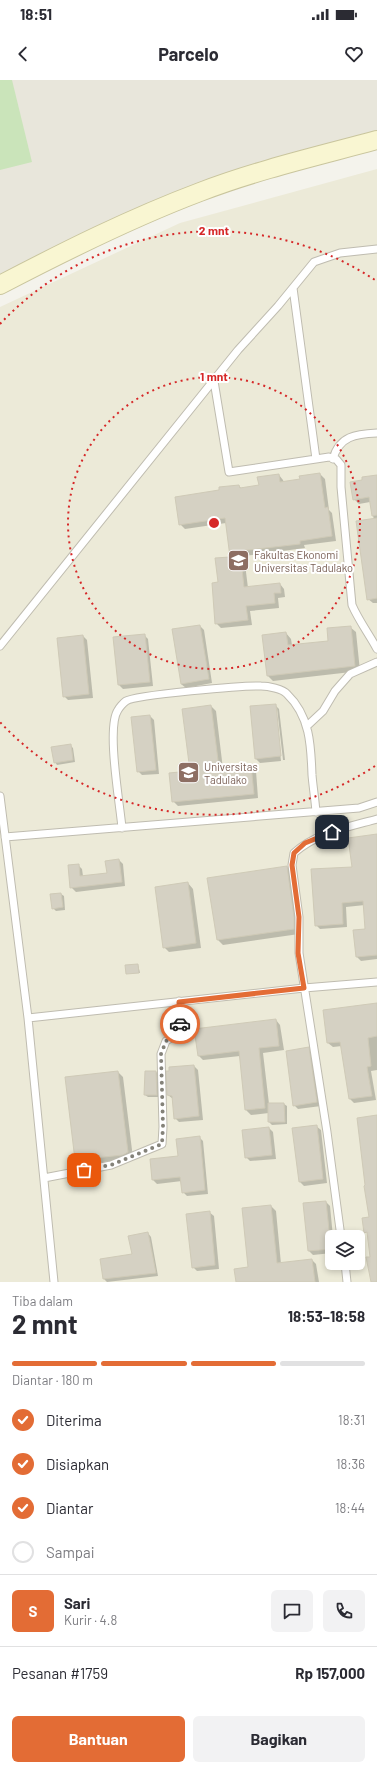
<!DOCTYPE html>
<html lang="id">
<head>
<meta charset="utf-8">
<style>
  body { margin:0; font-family:Barlow,sans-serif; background:#f2f2f3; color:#2b2b33; height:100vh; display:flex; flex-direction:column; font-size:15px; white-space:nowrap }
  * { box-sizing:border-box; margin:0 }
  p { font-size:13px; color:#7c7c81 }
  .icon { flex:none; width:22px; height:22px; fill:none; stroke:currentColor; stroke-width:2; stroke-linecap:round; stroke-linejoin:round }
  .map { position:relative; height:1202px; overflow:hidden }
  .side { display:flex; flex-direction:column; background:#fff; flex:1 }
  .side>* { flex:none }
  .controls { position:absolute; left:325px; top:1150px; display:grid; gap:8px }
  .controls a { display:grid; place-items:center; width:40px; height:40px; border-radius:6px; background:#fff; box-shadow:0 2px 6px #0003; font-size:20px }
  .pin { position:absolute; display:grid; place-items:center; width:34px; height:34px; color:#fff; margin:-17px; border-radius:8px; box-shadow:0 2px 6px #0006 }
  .courier { position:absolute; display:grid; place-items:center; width:40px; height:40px; margin:-20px; border:3px solid #e36c35; border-radius:50%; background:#fff; color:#222; box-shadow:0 1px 5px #0007 }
  .headline em { font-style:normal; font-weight:700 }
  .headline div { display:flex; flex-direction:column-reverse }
  .headline { display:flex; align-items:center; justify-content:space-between; height:68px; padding:0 12px }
  h1 { font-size:26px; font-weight:700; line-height:30px }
  .bar { display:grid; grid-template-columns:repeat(4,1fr); gap:6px 4px; align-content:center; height:48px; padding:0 12px }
  .bar i { height:5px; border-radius:3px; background:#e1e1e2 }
  .bar .on { background:#e36c35 }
  .bar p { grid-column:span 4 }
  .line { display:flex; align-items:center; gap:10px; padding:0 12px; border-top:1px solid #e1e1e2 }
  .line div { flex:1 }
  .round { display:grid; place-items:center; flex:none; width:42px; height:42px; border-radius:6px; background:#f2f2f3 }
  ol { padding:0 12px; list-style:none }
  li { display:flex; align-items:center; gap:12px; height:44px }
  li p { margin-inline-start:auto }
  li .icon { padding:4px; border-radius:50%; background:#e36c35; color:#fff; stroke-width:4 }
  li:last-child { color:#7c7c81 }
  li i { width:22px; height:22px; border:2px solid #e1e1e2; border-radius:50% }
  .action { display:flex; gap:8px; margin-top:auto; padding:8px 12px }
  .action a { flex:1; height:46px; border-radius:6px; background:#e36c35; color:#fff; font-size:16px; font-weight:700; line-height:46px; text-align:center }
  .action a+a { background:#f2f2f3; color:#2b2b33 }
  .status { display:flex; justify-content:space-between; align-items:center; height:28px; padding:0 20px; background:#fff; direction:ltr }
  .status svg { height:11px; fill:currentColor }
  header { display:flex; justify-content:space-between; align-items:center; height:52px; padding:0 12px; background:#fff; font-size:18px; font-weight:700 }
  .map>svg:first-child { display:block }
  .residential { fill:#e8e6db }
  .education { fill:#ecead8; fill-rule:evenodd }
  .green { fill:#cae4ba }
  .shadow { fill:#0003 }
  .building { fill:#d5d1c3; stroke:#cfcab7 }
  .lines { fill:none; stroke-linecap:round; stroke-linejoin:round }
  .lane-casing { stroke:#bfbcb0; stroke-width:9 }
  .secondary-casing { stroke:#c9c59d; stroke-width:20 }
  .lane { stroke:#fff; stroke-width:7 }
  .secondary { stroke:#f9f6d2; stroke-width:18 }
  .done { stroke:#848279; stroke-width:4; stroke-dasharray:0 7.2 }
  .route { stroke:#e36c35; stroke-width:5 }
  .ring { fill:none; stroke:#d62828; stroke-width:2; stroke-dasharray:2 4 }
  .labels { text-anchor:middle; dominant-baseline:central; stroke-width:4; stroke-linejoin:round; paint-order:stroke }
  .education-label { font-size:11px; fill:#785e54; stroke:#fff; text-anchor:start }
  .centre { fill:#d62828; stroke:#fff; stroke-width:2 }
  .ring-label { font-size:12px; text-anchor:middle; font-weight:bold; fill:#d62828; stroke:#fff; stroke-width:4; stroke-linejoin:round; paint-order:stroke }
</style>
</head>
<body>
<div class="status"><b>18:51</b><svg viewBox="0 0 49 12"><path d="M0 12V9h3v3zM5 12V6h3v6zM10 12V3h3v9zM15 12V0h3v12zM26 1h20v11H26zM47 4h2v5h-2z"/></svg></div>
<header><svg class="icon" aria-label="back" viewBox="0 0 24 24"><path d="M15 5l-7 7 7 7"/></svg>Parcelo<svg class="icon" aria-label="heart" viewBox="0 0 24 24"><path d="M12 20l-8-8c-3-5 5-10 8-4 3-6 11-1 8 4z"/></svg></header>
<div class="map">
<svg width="377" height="1202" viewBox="0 0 377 1202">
  <rect width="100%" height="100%" fill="#f4f3ec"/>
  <path class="residential" d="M0,0H377V62L201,111L0,209Z"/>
  <path class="education" d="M377,89V1202H0V227L180,143ZM332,1157H358V1183H332Z"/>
  <path class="green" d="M0,0H12L32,82L0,90Z"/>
  <path class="shadow" d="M320,394L325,399L329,430L332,433L336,461L304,465L305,468L244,476L248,508L280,504L284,509L285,517L278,518L279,528L250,531L252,545L221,548L216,543L219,503L231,478L226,443L185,449L180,444L220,411L239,406L242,409L260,406L279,395L283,400L284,403L301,400Z
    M377,396V523H373L368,519L374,440L370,422L359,424L354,419Z
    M200,546L204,550L212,603L186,608L181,604Z
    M350,547L356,552L360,591L273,601L268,596L263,556L286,553L291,559L292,565L329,562Z
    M144,555L148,559L153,606L123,609L119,605Z
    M83,556L87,560L93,618L68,620L64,616Z
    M275,625L279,629L285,680H283L277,628H275L281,681L260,683L256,679Z
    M211,626L216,631L223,689L251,686L256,691L258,718L178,726L173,721L191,692Z
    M150,636L154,640L159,694L142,695L138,691Z
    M70,665L73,668L75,682L57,685L55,682Z
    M377,755V879L361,881L357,877L366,850L365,825L346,827L347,847L320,849L316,845L353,788Z
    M119,780L123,784L125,806L76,812L71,807L78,785L82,789L83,796L108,794Z
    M287,787L292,792L299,854L223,865L218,860Z
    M188,803L193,809L201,868L169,872L164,867Z
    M61,814L64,816L65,830L56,831L53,828L52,815Z
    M138,885L140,893H127Z
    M377,924V990L371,991L376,1020L354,1023L350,1019L342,966L333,967L328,963L324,931Z
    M276,940L280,945L284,970L263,973L269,1024H284L287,1026V1044L272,1045L269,1042V1033L251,1035L246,1030L240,976L203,980L198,975Z
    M308,969L312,973L321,1026L298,1029L294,1025Z
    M194,986L198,990L203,1040L179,1042L175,1038L173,1019L168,1015Z
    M118,992L123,997L133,1078L81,1085L76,1080L66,998Z
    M146,992H156L159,994V1017H148L145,1015Z
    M316,1046L321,1050L327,1103L304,1106L300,1102Z
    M269,1048L273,1052L276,1079L250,1081L246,1077Z
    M199,1057L203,1061L208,1114L187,1116L183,1112L182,1101L157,1104L153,1100Z
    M326,1122L330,1126L333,1157H332V1173L313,1175L309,1171Z
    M271,1126L276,1131L281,1184L312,1180L316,1184L319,1202H237L249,1188Z
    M209,1132L214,1136L219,1189L197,1191L193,1187Z
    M148,1153L151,1157L158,1196L107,1202L104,1199L101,1180L133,1175Z"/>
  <path class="building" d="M320,393L325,428L328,427L332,456L300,461V464L240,471L244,507L280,503L281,513H274L275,523L246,526L248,540L215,544L212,503L218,502L215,478L230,477L225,438L179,445L175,417L219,410V407L239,405L240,408L259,405L257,397L279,394L280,402L300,399L299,396Z
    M377,395V435L372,436L369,417L353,420L350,402L362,400V397Z
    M377,438V518L367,520L356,441Z
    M200,545L209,599L181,604L172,549Z
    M351,546L355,586L267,596L262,555L286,552L288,565L328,561L327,548Z
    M145,554L150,602L118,605L113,557Z
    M83,555L89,614L63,617L57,558Z
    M276,624L281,676L255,679L250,626Z
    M211,625L219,688L251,685L254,714L172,722L169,693L190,691L182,629Z
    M150,635L156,690L137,692L131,637Z
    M71,664L73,680L54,683L51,667Z
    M377,754V875L356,877L353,850L365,849L363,821L342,823L343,844L315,846L311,789L352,787L348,758Z
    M119,779L122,802L70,808L68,785L79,784L80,796L107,793L105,781Z
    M287,786L294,837V849L217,860L207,798Z
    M188,802L196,863L163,868L155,807Z
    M61,813L63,827L52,829L50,814Z
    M138,884L139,893L126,894L125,885Z
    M377,923V956L368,958L371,986L367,987L372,1016L349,1019L340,962L327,963L323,930Z
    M276,939L279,966L259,968L265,1028L245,1030L239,971L198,976L194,949Z
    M309,967L317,1022L293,1026L286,971Z
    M194,985L199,1036L174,1039L172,1016L167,1015L166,991H169V987Z
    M118,991L128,1072L123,1075L75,1080L65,997Z
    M145,991H156L157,1015H144Z
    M268,1023H284L285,1042H268Z
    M377,1035V1202H371L366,1177H370L367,1152L364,1153L362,1138L369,1137L364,1106L365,1105L357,1038Z
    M317,1045L323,1099L299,1102L292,1048Z
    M269,1047L272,1075L245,1078L242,1050Z
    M200,1056L205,1110L182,1113L180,1097L152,1100L150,1079L178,1076L176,1059Z
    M326,1121L331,1169L308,1171L303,1123Z
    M271,1125L277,1183L312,1179L315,1202H236L234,1189L248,1187L242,1128Z
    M210,1131L215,1185L192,1188L186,1134Z
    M148,1152L156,1193L103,1199L100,1179L132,1174L128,1156Z"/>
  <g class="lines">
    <defs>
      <path id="lane" d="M214,301L229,392L316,379L293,208
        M316,379L329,377L336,379L341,385V407L352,525C359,541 369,554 377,569
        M333,379C339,356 356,354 377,353
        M0,566L238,270L278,226L314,182L340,173L377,169
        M307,646L323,631L335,611L350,594L377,582
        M0,716L28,938L54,1202
        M122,748C120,724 106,647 118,630C119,628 123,623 126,621C135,615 246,605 261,606C268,606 283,609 287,614C310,636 311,665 312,695C313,707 315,719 316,732
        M5,757L359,728L377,722
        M28,938L304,908L377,902
        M44,1098L111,1085L162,1064L163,1047L161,974L166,961L181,952L179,921
        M341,1157L327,1052L299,873V837L292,785L294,773C316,753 348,747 377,739
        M345,1183L347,1202"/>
      <path id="secondary" d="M0,205C65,171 131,138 200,112C257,90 318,76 377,60"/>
    </defs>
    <use href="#lane" class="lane-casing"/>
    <use href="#secondary" class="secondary-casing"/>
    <use href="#lane" class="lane"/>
    <use href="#secondary" class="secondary"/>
  </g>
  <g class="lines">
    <path class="done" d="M84,1090L111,1085L162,1064L163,1046L161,974L166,961L181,952L180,944"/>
    <path class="route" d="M180,944L179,922L304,908L298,873L299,837L292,785L294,773L305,763L332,752"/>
  </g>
  <g class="ring">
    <circle cx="214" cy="443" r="146"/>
    <path d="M375 686A292 292 0 0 1 0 642M0 244A292 292 0 0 1 375 200"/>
  </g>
  <defs>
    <symbol id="university-square" viewBox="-11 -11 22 22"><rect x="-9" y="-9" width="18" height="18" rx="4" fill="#8d6e63" stroke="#fff"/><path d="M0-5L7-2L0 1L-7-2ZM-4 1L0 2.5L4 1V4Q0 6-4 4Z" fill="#fff"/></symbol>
  </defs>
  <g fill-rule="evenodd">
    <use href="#university-square" x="226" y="468" width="25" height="25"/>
    <use href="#university-square" x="176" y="680" width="25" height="25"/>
  </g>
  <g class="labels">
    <g class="education-label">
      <text x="254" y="474">Fakultas Ekonomi<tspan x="254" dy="13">Universitas Tadulako</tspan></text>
      <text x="204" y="686">Universitas<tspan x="204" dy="13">Tadulako</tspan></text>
    </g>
  </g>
  <circle cx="214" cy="443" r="6" class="centre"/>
  <g class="ring-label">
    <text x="214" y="155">2 mnt</text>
    <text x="214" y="301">1 mnt</text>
  </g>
</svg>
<div class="controls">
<a><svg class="icon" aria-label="layers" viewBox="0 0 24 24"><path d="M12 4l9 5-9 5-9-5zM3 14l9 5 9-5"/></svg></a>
</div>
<div class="pin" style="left:84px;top:1090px;background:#ea580c"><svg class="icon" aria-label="bag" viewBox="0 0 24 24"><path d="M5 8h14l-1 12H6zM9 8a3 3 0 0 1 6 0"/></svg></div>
<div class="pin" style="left:332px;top:752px;background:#1f2937"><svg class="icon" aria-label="home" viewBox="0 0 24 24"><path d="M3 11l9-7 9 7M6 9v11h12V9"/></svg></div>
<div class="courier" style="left:180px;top:944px"><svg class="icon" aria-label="car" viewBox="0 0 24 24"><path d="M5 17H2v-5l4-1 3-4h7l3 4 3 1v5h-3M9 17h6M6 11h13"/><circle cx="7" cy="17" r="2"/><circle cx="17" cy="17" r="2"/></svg></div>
</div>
<section class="side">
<div class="headline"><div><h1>2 mnt</h1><p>Tiba dalam</p></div><em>18:53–18:58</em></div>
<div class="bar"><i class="on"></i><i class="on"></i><i class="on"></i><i></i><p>Diantar · 180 m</p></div>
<ol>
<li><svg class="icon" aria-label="check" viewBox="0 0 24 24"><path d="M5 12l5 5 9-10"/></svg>Diterima<p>18:31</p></li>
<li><svg class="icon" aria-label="check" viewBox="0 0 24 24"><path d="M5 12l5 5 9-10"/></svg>Disiapkan<p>18:36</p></li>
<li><svg class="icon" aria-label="check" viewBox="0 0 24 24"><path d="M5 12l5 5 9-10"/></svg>Diantar<p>18:44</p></li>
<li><i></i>Sampai</li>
</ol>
<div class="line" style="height:72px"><b class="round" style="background:#e36c35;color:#fff">S</b><div><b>Sari</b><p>Kurir · 4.8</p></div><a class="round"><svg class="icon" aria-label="chat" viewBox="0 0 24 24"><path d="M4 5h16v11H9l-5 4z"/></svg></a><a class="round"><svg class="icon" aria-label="phone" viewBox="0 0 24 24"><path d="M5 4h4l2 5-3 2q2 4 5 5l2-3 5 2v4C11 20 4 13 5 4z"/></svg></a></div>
<div class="line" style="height:52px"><div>Pesanan #1759</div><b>Rp 157,000</b></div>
<div class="action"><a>Bantuan</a><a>Bagikan</a></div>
</section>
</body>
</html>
